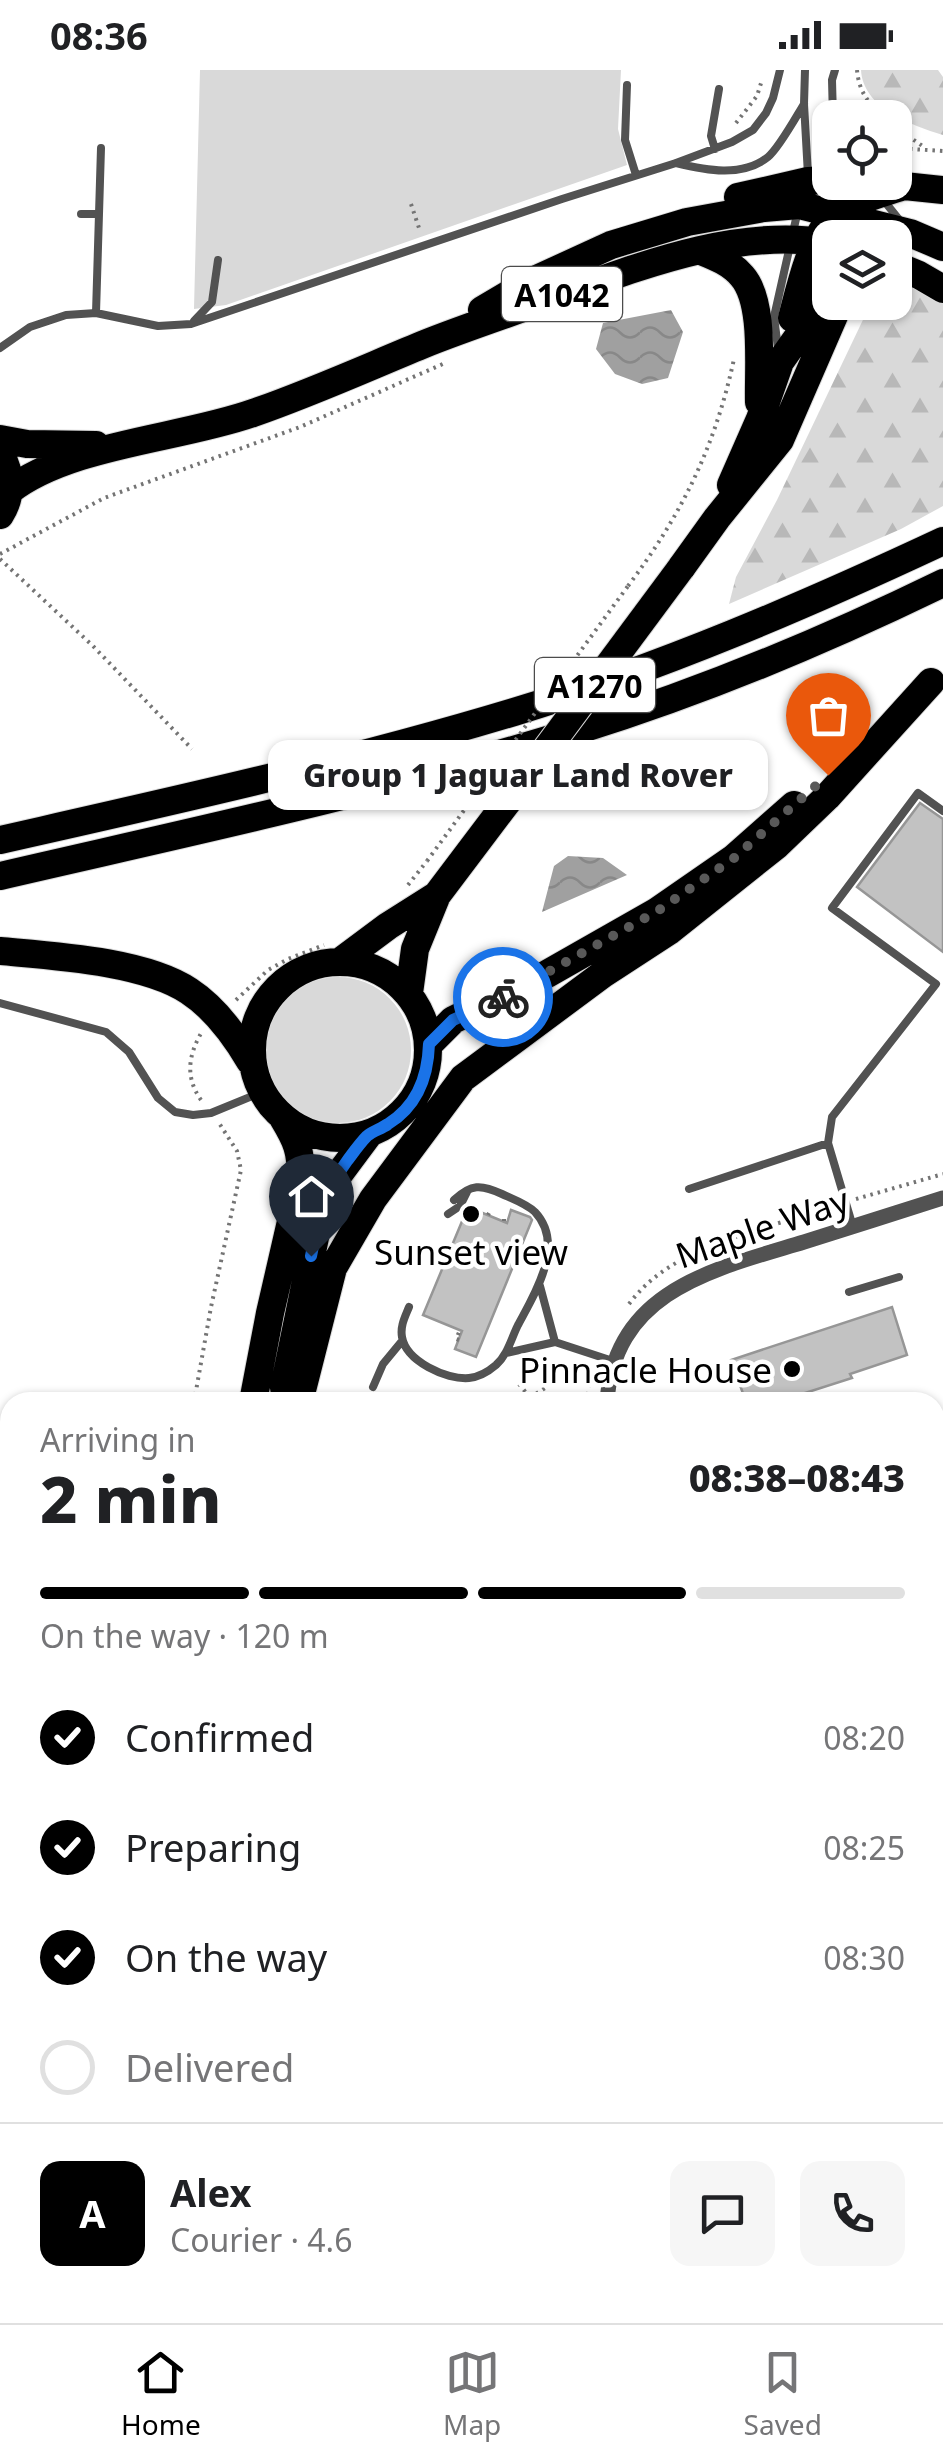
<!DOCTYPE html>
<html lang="en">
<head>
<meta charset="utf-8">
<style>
  body { margin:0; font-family:"Noto Sans",sans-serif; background:#f6f6f6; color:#202124; height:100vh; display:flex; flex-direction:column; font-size:38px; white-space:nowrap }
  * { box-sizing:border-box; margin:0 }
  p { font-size:32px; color:#757577 }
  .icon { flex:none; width:55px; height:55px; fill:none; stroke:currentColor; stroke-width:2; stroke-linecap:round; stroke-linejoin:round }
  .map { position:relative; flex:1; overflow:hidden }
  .details { position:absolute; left:0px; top:1322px; width:945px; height:932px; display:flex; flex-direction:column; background:#fff; border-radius:30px 30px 0 0; box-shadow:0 2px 8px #0004 }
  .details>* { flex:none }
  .fabs { position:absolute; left:812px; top:30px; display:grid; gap:20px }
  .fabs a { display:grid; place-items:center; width:100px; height:100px; border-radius:20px; background:#fff; box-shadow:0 2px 8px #0004; font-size:50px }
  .pin { position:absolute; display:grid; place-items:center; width:85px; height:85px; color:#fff; margin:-102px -42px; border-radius:50% 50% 50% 0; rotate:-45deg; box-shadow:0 0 10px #0007 }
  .pin .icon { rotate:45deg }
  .courier { position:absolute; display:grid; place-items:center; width:100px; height:100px; margin:-50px; border:8px solid #1a73e8; border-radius:50%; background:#fff; color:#222; box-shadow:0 2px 12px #0007 }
  .bubble { position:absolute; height:70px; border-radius:20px; background:#fff; box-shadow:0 2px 8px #0004; font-size:32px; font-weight:800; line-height:70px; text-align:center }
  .headline em { font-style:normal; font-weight:800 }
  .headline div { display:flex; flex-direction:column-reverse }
  .headline { display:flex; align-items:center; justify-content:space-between; height:170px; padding:0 40px }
  h1 { font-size:65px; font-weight:800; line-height:75px }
  .bar { display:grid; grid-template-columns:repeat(4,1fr); gap:15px 10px; align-content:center; height:120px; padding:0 40px }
  .bar i { height:12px; border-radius:8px; background:#e0e0e0 }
  .bar .selected { background:#000 }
  .bar p { grid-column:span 4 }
  .line { display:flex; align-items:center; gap:25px; padding:0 40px; border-top:2px solid #e0e0e0 }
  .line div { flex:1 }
  .round { display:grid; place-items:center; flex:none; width:105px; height:105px; border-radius:20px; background:#f6f6f6 }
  ol { padding:0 40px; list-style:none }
  li { display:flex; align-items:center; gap:30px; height:110px }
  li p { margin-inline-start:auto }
  li .icon { padding:10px; border-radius:50%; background:#000; color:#fff; stroke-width:4 }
  li:last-child { color:#757577 }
  li i { width:55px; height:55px; border:5px solid #e0e0e0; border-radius:50% }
  .status { display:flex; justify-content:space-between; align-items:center; height:70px; padding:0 50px; background:#fff; direction:ltr }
  .status svg { height:28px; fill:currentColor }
  .tab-bar { display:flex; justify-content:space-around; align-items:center; height:140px; border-top:2px solid #e0e0e0; background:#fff; font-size:28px; color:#757577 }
  .tab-bar a { display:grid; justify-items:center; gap:5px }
  .tab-bar .selected { color:#000 }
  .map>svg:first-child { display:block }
  .grass { fill:#d9d9d9 }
  .forest { fill:url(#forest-firs) }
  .water { fill:url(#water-waves) }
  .building { fill:#c2c2c2; stroke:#969696; stroke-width:2.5 }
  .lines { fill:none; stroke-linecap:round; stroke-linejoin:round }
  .highway-casing { stroke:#dbdbdb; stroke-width:30 }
  .path { stroke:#747474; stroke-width:4; stroke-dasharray:2.5 5; stroke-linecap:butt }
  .lane { stroke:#525252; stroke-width:8 }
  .street { stroke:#525252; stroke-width:15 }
  .highway { stroke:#000; stroke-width:28 }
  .highway-bridge-casing { stroke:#dbdbdb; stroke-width:30; stroke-linecap:butt }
  .path-bridge { stroke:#747474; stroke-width:4; stroke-dasharray:2.5 5; stroke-linecap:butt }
  .highway-bridge { stroke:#000; stroke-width:28 }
  .done { stroke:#595959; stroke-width:10; stroke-dasharray:0 18 }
  .route { stroke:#1a73e8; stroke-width:12 }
  .poi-dot { fill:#000; stroke:#fff; stroke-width:4 }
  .labels { text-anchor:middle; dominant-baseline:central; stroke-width:9; stroke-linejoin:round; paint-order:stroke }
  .shield { fill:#fff; stroke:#4c4c4c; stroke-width:2.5 }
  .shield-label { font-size:32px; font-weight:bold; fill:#000 }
  .street-label { font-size:35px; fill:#000; stroke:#fff }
  .poi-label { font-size:35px; fill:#000; stroke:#fff }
</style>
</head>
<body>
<div class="status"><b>08:36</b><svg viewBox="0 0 49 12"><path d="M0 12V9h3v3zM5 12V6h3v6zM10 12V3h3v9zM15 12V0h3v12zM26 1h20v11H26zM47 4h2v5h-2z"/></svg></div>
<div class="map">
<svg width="943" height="2253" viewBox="0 0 943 2253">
  <defs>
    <pattern id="forest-firs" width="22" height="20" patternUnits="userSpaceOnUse" patternTransform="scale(2.5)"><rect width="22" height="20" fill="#d9d9d9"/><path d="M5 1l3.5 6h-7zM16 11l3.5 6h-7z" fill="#b8b8b8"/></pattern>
    <pattern id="water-waves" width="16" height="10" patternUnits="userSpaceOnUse" patternTransform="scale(2.5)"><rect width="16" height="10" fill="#a0a0a0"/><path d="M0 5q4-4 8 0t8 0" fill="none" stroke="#888"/></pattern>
  </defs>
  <rect width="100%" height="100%" fill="#fff"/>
  <path class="grass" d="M200,0H621L618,59L627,95L226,235L194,239Z
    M265 980a73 73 0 1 1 146 0a73 73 0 1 1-146 0Z"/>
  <path class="forest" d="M861,0H938L943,7V65C911,55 863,38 861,0Z
    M901,210L943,228V436L901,459L729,534L736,507L777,430L871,233L895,232V213Z"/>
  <path class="water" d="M671,240L683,262L668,308L642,314L615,304L596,279L603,253Z
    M568,786L603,788L627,805L542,842L554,796Z"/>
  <path class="building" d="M920,733L943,749V882L857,817Z
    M468,1137L507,1153L511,1140L530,1147L532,1150L476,1287L455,1279L462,1261L423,1245Z
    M892,1237L907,1285L850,1304L852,1308L777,1332H746L731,1290Z"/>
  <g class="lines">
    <defs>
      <path id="highway" d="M885,114L943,120
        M738,127L808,111L830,110
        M701,181C716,187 731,193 742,206C765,232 758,298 759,332
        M895,195L919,205L943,219
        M482,240L528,213L611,175L687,152L764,138L799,135L910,163L943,177
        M792,248C800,218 811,166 835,145C852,131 880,124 901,117
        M0,369L27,374L96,375
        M0,383C11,403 13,425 0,445
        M731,415L760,349L780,292L804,258L830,196
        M9,421C69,374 180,369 253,343C311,323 366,298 422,275C469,256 517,241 565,223C648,193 740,158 830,173
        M681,498L717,448L780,370L840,232
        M0,770C172,731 345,693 514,642C662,597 804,536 943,471
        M0,806C194,761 389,720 579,660C704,621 826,570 943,513
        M0,881C54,886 144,891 189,921C215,938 234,964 250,991
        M341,891L388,856L437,825
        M252 980a88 88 0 1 1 176 0a88 88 0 1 1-176 0Z
        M409,923L415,879L437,825L508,731
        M429,974L453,950L547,904L656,842L734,788L794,735
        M284,1318L319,1148L331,1115L369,1064
        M253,1332L270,1243L301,1108C301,1081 297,1071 283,1048
        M299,1332L333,1198L373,1129L463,1008L603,904L669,861L777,775L827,727L931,612
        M233,2245V2253
        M282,2245L283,2253"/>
    </defs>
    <use href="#highway" class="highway-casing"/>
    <path class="path" d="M857,0C859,22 868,33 885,48
      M736,53L757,26L762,10
      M895,57L924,77
      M895,78L943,81
      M818,84L824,83L823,67L830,65
      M411,134L420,161
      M0,484L104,428L300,357L445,293
      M0,489L93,576L192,679
      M628,516C682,444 715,377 734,289
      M408,815L427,791
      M236,930L268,900L288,889L324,875
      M201,1030C184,1006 189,983 203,960
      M856,1129L943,1104
      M488,1145L489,1143
      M504,1151V1149
      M629,1234C663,1188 720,1172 772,1155C793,1149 813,1142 833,1136
      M459,1270L456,1269L460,1260
      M519,1314L527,1324L534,1325L545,1318
      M194,1332L211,1237L241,1100L237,1081L219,1053
      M587,1332L591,1297
      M935,1487L943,1485
      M935,1601L943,1598
      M183,2245L184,2253"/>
    <path class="lane" d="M805,0L804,34L808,105
      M627,15L625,70L636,105
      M833,48L832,10L835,0
      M715,79L711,66L719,19
      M676,93C705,100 742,108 768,87C779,78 796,47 804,34
      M869,112L901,152
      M81,144H99
      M834,156L851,168
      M96,243L101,78
      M194,251L212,232L218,190
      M0,278L30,257L66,245L96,243L158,256L191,254L562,129L676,93L732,72L753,60L766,43L773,28L780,0
      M778,278L774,247L798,140
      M0,933L106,962L129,982L158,1028L175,1042L193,1045L211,1043L262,1022
      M689,1119L828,1073
      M448,1144L460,1136L467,1122
      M853,1157L828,1073L832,1047L936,914L832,838L918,723L943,741
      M540,1216L555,1272
      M849,1222L899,1207
      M409,1237C405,1247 400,1256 402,1267C406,1291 446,1310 469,1308C479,1307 489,1301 496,1295C508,1284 511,1269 518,1255C534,1225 566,1175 535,1142C527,1134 513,1129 502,1124C481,1114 471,1114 454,1130
      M506,1283L555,1272L616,1292
      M373,1317L383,1294L402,1271
      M935,1824L943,1846
      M935,1945L943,1942
      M935,1972L943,1975
      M935,2088L943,2108"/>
    <path class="street" d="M607,1332C614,1220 715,1199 804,1172C850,1157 897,1143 943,1128
      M935,1753L943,1750"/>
    <use href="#highway" class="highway"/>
    <defs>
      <path id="highway-bridge" d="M508,731L681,498"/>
    </defs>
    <use href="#highway-bridge" class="highway-bridge-casing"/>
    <path class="path-bridge" d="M427,791L628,516"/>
    <use href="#highway-bridge" class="highway-bridge"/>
  </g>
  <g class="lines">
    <path class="done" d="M503,927L656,842L734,788L828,705"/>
    <path class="route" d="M311,1186C318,1151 326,1119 347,1091C353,1083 360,1073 367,1066C373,1061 381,1059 388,1054C417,1036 428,1006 429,974L453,950L503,927"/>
  </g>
  <g class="poi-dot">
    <circle cx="471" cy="1144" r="10"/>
    <circle cx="792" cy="1299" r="10"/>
  </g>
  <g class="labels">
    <g class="shield">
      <rect x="502" y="197" width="120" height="54" rx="8"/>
      <rect x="535" y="588" width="120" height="54" rx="8"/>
    </g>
    <g class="shield-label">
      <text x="562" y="224">A1042</text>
      <text x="595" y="615">A1270</text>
    </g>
    <g class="street-label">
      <text transform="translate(762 1157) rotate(-19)">Maple Way</text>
    </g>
    <g class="poi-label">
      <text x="471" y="1181">Sunset view</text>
      <text x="772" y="1299" text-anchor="end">Pinnacle House</text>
    </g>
  </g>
</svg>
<div class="fabs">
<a><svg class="icon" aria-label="locate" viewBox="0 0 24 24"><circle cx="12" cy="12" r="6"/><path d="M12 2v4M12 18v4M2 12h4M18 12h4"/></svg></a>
<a><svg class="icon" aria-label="layers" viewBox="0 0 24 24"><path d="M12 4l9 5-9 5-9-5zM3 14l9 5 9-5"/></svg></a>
</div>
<div class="pin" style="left:828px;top:705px;background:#ea580c"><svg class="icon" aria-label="bag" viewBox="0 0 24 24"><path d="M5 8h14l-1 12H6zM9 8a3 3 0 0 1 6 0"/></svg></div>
<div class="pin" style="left:311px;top:1186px;background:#1f2937"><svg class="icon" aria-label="home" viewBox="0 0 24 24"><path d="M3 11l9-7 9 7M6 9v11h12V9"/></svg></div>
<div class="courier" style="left:503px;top:927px"><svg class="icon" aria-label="bike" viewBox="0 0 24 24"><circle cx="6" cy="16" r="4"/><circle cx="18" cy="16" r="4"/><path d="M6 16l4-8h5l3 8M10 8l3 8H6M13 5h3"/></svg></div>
<div class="bubble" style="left:268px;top:670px;width:500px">Group 1 Jaguar Land Rover</div>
<section class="details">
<div class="headline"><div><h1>2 min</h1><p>Arriving in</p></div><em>08:38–08:43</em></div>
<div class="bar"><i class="selected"></i><i class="selected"></i><i class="selected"></i><i></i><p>On the way · 120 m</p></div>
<ol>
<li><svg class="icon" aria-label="check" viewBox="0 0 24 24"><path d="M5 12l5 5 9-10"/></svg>Confirmed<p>08:20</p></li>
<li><svg class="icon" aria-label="check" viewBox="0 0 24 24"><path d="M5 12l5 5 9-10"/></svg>Preparing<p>08:25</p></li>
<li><svg class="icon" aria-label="check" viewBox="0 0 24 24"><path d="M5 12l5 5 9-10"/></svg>On the way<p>08:30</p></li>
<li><i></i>Delivered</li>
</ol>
<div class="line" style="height:180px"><b class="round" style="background:#000;color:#fff">A</b><div><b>Alex</b><p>Courier · 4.6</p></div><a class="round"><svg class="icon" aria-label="chat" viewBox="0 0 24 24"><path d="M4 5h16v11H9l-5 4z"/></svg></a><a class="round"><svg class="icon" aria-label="phone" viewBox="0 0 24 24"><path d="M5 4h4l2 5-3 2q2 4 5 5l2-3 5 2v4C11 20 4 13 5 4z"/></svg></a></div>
</section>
</div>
<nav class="tab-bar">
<a class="selected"><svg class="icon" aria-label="home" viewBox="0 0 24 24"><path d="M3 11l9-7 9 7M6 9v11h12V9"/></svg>Home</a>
<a><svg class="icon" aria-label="map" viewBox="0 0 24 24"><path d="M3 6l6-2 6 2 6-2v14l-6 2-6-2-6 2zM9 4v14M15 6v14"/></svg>Map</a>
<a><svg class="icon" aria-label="saved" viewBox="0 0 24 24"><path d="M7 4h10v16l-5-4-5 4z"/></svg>Saved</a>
</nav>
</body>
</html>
